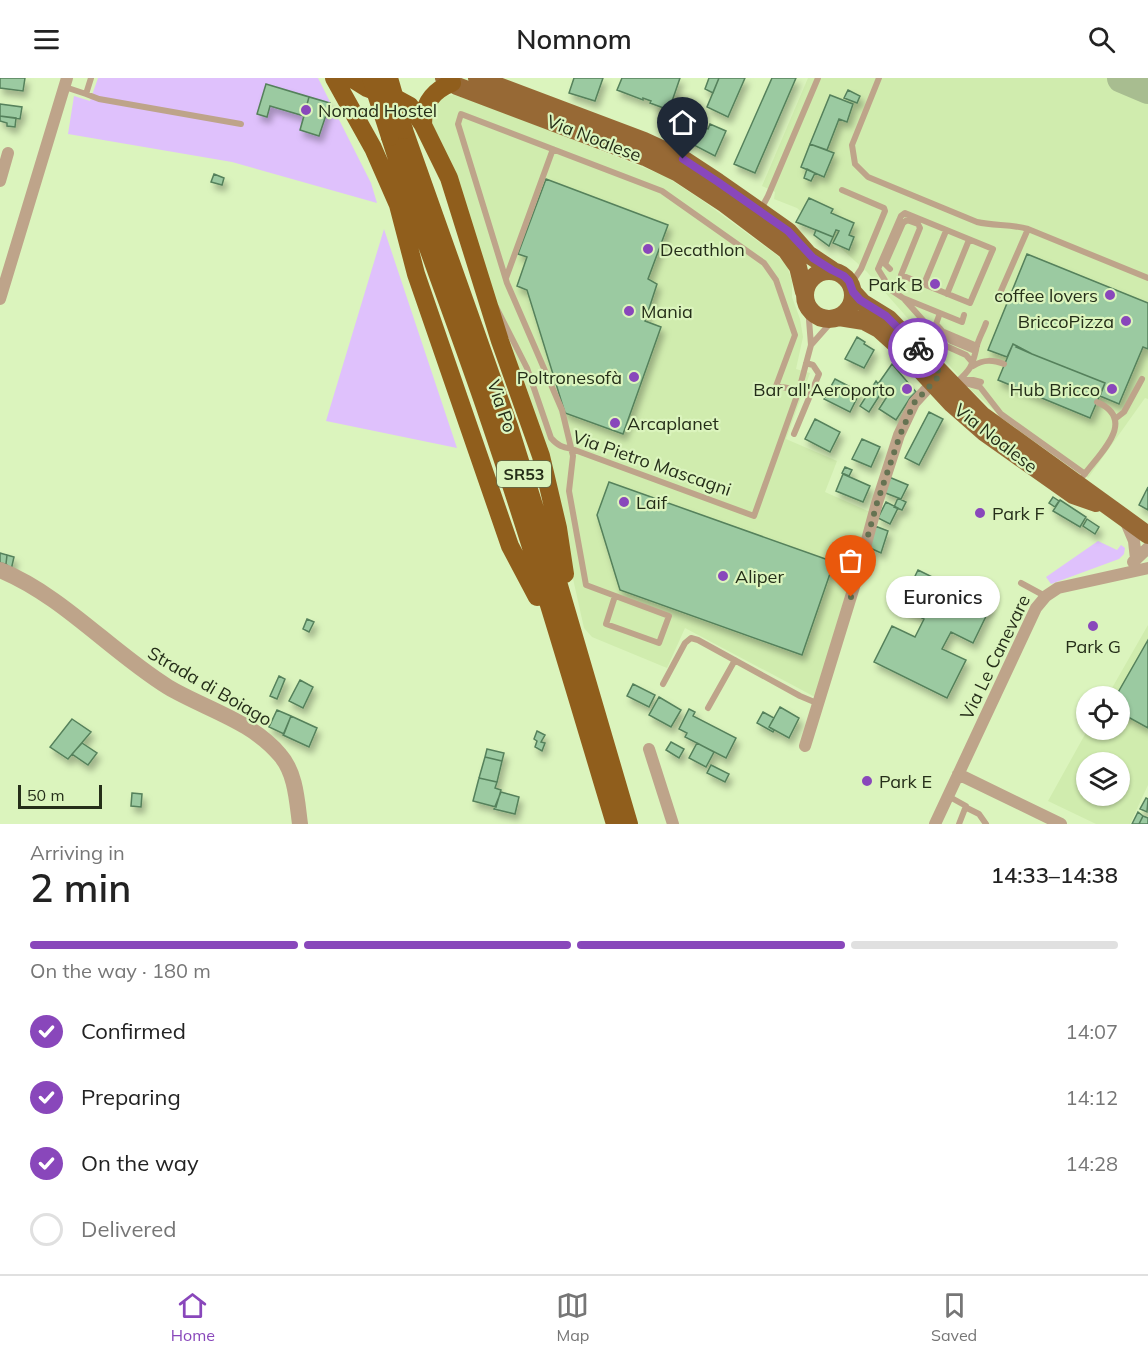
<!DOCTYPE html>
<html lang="en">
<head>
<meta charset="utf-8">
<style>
  body { margin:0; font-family:Mulish,sans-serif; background:#f6f6f6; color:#222; height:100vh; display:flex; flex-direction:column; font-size:22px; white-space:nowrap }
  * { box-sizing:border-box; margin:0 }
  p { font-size:20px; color:#767676 }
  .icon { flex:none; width:33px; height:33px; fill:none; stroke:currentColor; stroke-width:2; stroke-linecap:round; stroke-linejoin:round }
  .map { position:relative; height:746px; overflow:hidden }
  .side { display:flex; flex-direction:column; background:#fff; flex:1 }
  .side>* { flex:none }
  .fabs { position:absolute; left:1076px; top:608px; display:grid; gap:12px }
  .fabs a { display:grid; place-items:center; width:54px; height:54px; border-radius:50%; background:#fff; box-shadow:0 2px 4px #0004; font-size:30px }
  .scale { position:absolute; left:18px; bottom:15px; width:84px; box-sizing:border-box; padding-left:6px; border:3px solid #252e19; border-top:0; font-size:16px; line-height:21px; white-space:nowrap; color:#252e19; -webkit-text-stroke:4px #dbf4bd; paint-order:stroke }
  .pin { position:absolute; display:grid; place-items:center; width:51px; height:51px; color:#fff; margin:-62px -26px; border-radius:50% 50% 50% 0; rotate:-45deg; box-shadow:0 0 6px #0007 }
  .pin .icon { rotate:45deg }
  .courier { position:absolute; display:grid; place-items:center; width:60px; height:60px; margin:-30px; border:4px solid #8947bb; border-radius:50%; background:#fff; color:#222; box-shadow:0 2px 8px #0007 }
  .bubble { position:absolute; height:42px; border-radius:21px; background:#fff; box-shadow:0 2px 4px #0004; font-size:20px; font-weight:600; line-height:42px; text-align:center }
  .head em { font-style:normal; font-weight:600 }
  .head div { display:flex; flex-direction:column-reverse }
  .head { display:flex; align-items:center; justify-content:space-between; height:102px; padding:0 30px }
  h1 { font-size:39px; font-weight:600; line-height:45px }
  .bar { display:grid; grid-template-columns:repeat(4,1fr); gap:9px 6px; align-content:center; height:72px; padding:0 30px }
  .bar i { height:8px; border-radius:4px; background:#e0e0e0 }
  .bar .current { background:#8947bb }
  .bar p { grid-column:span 4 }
  ol { padding:0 30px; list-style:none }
  li { display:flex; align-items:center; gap:18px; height:66px }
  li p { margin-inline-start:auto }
  li .icon { padding:6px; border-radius:50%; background:#8947bb; color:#fff; stroke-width:4 }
  li:last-child { color:#767676 }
  li i { width:33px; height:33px; border:3px solid #e0e0e0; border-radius:50% }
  header { display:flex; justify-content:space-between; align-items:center; height:78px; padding:0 30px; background:#fff; font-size:27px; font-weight:600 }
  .tab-bar { display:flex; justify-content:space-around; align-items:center; height:84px; border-top:2px solid #e0e0e0; background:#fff; font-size:16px; color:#767676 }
  .tab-bar a { display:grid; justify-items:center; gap:3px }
  .tab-bar .current { color:#8947bb }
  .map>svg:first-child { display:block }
  .built { fill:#d0ecae; fill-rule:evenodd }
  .green { fill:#dfc1fc }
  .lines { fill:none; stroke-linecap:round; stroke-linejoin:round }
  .taxiway { stroke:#a8bd90; stroke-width:30 }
  .building { fill:#9bcaa1; stroke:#55815b; stroke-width:1.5; filter:url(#shadow) }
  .service { stroke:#bea48a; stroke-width:6 }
  .minor { stroke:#bea48a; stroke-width:12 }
  .tertiary { stroke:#bea48a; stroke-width:16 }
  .primary { stroke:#976935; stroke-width:18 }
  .trunk { stroke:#905e1c; stroke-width:18 }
  .trunk-bridge { stroke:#905e1c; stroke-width:18 }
  .done { stroke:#657352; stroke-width:6; stroke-dasharray:0 10.8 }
  .route { stroke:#8947bb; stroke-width:8 }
  .poi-dot { fill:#8947bb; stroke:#dbf4bd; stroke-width:2 }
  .labels { text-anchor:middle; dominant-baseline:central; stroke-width:4.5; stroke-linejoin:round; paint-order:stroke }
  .shield { fill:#dbf4bd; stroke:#5c694a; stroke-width:1.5 }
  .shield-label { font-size:16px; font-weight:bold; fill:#252e19 }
  .poi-label { font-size:18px; fill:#252e19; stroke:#dbf4bd; text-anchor:start }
  .street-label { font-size:18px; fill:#252e19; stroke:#dbf4bd }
</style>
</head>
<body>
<header><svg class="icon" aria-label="menu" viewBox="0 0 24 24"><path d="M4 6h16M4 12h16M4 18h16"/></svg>Nomnom<svg class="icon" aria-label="search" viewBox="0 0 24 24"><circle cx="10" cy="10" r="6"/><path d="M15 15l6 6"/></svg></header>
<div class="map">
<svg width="1148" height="746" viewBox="0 0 1148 746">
  <defs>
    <filter id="shadow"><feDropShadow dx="3.5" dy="6" stdDeviation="3" flood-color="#0004"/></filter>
  </defs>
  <rect width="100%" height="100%" fill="#dbf4bd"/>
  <path class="built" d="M808,0H1148V321L1145,320L1088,400L997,335L971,312L867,194L797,130L774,121L775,114L762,108Z
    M454,17L483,26L665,98L703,123L778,178L787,188L792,203V219L800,241L803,259L796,291L810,295L786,361L837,383L825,414L870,434L815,619L685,550L667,590L592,559L584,550L549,393L427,58L431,28L443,18Z
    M1148,547V707L1130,746H1096L1048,723L1088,651H1119V618H1106L1110,610H1112ZM1086,684H1119V717H1086Z"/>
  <path class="green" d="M98,0H318L371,105L377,125L232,84L68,56L74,18L90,23Z
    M384,151L457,370L326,343Z
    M1098,463L1117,472L1121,467L1125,470L1124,476L1119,481L1051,506L1046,499Z"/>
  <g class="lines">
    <path class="taxiway" d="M1122,0L1148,11"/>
  </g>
  <path class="building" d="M0,0H25L23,13L0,10Z
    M574,0H603L595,23L569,15Z
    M622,0H680L669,32L650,25L651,23L643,20V22L617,12Z
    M709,0H719L713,15L705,11Z
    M719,0H745L728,39L707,29Z
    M772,0H796L755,95L734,86Z
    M266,6L309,19L304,38L270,28L267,39L257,36Z
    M266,6L330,25L319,58L300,52L304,38L270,28L267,39L257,36Z
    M848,12L860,18L857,25L844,20Z
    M830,17L853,26L847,44L839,41L827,72L810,66Z
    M309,19L330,25L319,58L300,52Z
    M0,26L22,29L20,41L0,38Z
    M0,38L16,40L15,49L7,48V45L0,43Z
    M696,45L708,51L710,46L726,53L715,78L688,64Z
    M810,66L834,75L824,99L801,89Z
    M807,91L815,95L811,103L804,100Z
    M214,96L224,100L222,107L211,104Z
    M546,101L668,147L648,201L657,206L645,243L661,249L623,356L565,335L527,212L517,208L527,179L518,176Z
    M809,120L833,131L831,135L854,145L849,157L854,159L849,172L833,165L839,153L836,152L833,159L796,144Z
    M816,152L833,159L829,168L814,157Z
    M1027,176L1148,225V271L1143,269L1119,326L1100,318L1105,305L1032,276L1016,269L1017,268L1013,266L1007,279L988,272Z
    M857,259L865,264L864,266L874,272L864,290L845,281Z
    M1013,266L1032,276L1105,305L1090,340L998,302Z
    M892,286L916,314L910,320L896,342L879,331L888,317L878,306Z
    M835,301L860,314L850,334L824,321Z
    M876,303L883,312L869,334L860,328Z
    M929,334L943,341L919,387L905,380Z
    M815,341L840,354L830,374L805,361Z
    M862,361L880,369L871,389L852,381Z
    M845,389L852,392L849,398L842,395Z
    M843,396L870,408L863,424L836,413Z
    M889,399L908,407L901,421L883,414Z
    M609,404L834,484L802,577L620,512L597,437Z
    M1148,409V432L1139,427Z
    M1053,419L1059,423L1055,429L1049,425Z
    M898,420L906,424L902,432L894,429Z
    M1060,422L1086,439L1080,449L1053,433Z
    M886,424L898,430L890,446L878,440Z
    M1087,441L1099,449L1095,456L1083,448Z
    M875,448L888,453L881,475L868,469Z
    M0,475L7,477L6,486L0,485Z
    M7,477L14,479L11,492L6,486Z
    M918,492L991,528L973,565L951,554L942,571L966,582L947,620L874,584L892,548L915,559L924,541L900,529Z
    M307,541L314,544L309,554L303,551Z
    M1148,562V650L1119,634V618H1116Z
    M279,598L285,601L277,621L270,618Z
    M300,602L313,609L303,630L289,623Z
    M633,606L655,617L649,629L627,618Z
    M659,619L681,632L671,649L649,637Z
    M780,629L799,640L789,660L769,649Z
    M689,631L695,634L693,638L736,660L726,680L685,659L687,655L679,651Z
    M277,632L291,638L284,656L269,649Z
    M763,634L774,640L769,649L774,652L773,654L757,645Z
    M291,638L317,650L309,669L283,657Z
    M72,641L91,654L68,681L50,669Z
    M537,653L545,657L541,664L545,665L542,673L535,669L537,663L534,661Z
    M671,664L684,671L679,680L666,672Z
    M82,665L97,675L88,687L72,676Z
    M697,665L714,674L706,689L689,680Z
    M487,671L504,675L502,683L485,679Z
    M485,679L502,683L497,704L479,700Z
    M711,687L729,696L725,704L707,695Z
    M479,700L497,704L495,710L501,712L496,729L473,723Z
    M501,714L519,719L515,736L494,731Z
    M132,715L142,716L141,729L131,728Z
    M1146,720L1148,721L1147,734L1140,731Z
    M1138,734L1143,738L1139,746H1132Z
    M1143,738L1148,740V746H1139Z"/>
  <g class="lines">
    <path class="service" d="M879,0L852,67L855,86L868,99L977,144C994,148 1011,146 1028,151L1148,200
      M65,9L86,16L91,0
      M86,16L99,21L241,46
      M842,112L884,130L885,133L861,191L855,200L849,203
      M761,131L768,118L818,0
      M890,191L885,186L903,145L907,142L918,146L920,150L901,197L970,225L993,171L905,135L901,138L878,191L891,212L903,220L962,244L964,237
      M506,200L553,71
      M924,206L946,153
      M947,216L969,162
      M905,222L946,268L966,277L973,285
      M997,222L1028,151
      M496,229L527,290L551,360C558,368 562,369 572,371L754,438L799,312L811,267L808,229
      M940,235L936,246L951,263L975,273
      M944,254L977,268
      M811,267L834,241
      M973,288C984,281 993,282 1004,286
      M965,302H973L981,304
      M958,303L980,309L1001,336L1085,396
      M957,304C970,292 972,289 976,272C977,263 983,254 986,245
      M1115,341L1124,334L1142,301
      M794,356L819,296L813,287L806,285
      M1084,397C1100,375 1138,342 1097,324
      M1021,505L1045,518
      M615,518L606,546L659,565L669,538L586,507L569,413L573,378L562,332L507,205L458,46L461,36L662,113L764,185L776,202L795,257L776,308L799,312
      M663,606L685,565L691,560L698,562L800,618L819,626
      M708,630L735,582
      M948,718L966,728L959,746
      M967,730L979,736L986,746"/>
    <path class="minor" d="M0,103L8,75
      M0,221L67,0
      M1125,442L1134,463L1136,481
      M1133,484L1148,470
      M805,668L857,499L877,425L899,357L914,325L937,300
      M649,671L673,746
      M958,696L1061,746
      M935,746L1036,530L1046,518L1058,510L1148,490"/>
    <path class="tertiary" d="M0,492C63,518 110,573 168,609C205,631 252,643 280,677C296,695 297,724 300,746"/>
    <path class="primary" d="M444,0L457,8L645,79L678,95L725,126L786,172L798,189L804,214
      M477,0L644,63L683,81L718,104L788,153L808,176L832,192
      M805 217a24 24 0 1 1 48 0a24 24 0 1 1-48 0Z
      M853,214L863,225L889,241L982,337L1148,457
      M839,239L864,243L879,251L899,269L952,326L985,355L1073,417L1096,425"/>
    <path class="trunk" d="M334,0L373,70L398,127L416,196L510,468L537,519
      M351,0L367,10L399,22L410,28L423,47L449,100L500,263L541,378L558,450L565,496
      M423,47C423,26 432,13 452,5
      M404,52L509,348L558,504L629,746
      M390,59C420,153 456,244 488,338C534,472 574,610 615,746"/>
    <path class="trunk-bridge" d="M371,0L390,59
      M389,0L404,52"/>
  </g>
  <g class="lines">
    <path class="done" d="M851,519L877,425L900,357L914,325L941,296L918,270"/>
    <path class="route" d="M683,81L718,104L788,153L813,180L832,192L844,198L849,203L853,214L860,222L886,238L918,270"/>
  </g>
  <g class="poi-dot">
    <circle cx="306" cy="32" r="6"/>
    <circle cx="648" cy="171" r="6"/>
    <circle cx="935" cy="206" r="6"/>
    <circle cx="1110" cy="217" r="6"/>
    <circle cx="629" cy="233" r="6"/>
    <circle cx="1126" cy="243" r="6"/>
    <circle cx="634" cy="299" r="6"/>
    <circle cx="907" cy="311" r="6"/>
    <circle cx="1112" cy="311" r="6"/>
    <circle cx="615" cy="345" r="6"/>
    <circle cx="624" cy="424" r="6"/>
    <circle cx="980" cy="435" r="6"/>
    <circle cx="723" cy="498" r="6"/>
    <circle cx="1093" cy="548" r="6"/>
    <circle cx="867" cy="703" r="6"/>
  </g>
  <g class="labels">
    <rect class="shield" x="497" y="383" width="54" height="26" rx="4.5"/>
    <g class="shield-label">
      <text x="524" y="396">SR53</text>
    </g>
    <g class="poi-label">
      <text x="318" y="32">Nomad Hostel</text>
      <text x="660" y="171">Decathlon</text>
      <text x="923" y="206" text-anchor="end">Park B</text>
      <text x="1098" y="217" text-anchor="end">coffee lovers</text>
      <text x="641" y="233">Mania</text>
      <text x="1114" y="243" text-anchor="end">BriccoPizza</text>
      <text x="622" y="299" text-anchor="end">Poltronesofà</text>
      <text x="895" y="311" text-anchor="end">Bar all'Aeroporto</text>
      <text x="1100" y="311" text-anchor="end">Hub Bricco</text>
      <text x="627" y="345">Arcaplanet</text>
      <text x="636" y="424">Laif</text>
      <text x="992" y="435">Park F</text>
      <text x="735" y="498">Aliper</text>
      <text x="1093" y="568" text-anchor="middle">Park G</text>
      <text x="879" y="703">Park E</text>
    </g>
    <g class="street-label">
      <text transform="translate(594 60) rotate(21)">Via Noalese</text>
      <text transform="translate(502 328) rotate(71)">Via Po</text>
      <text transform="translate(996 360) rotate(38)">Via Noalese</text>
      <text transform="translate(652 385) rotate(19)">Via Pietro Mascagni</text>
      <text transform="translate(995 579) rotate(-64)">Via Le Canevare</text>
      <text transform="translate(210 608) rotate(30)">Strada di Boiago</text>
    </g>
  </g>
</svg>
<div class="fabs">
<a><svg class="icon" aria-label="locate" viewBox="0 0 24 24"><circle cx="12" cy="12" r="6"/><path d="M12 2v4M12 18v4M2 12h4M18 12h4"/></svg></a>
<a><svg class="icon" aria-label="layers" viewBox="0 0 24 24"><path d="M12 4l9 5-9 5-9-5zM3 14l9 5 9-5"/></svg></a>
</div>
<div class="scale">50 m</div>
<div class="pin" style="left:851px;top:519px;background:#ea580c"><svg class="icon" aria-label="bag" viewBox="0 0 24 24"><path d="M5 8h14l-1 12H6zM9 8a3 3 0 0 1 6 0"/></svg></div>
<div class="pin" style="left:683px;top:81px;background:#1f2937"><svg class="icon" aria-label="home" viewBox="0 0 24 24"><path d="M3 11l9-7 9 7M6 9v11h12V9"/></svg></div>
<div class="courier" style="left:918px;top:270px"><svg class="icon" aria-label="bike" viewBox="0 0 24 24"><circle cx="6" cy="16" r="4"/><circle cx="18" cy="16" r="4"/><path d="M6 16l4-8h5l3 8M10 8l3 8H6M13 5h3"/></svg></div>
<div class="bubble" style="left:886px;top:498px;width:114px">Euronics</div>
</div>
<section class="side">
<div class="head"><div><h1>2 min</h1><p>Arriving in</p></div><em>14:33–14:38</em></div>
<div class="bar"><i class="current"></i><i class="current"></i><i class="current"></i><i></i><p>On the way · 180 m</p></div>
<ol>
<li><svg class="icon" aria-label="check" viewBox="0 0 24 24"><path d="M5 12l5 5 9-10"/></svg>Confirmed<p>14:07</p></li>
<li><svg class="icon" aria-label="check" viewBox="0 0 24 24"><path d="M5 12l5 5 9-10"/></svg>Preparing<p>14:12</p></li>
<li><svg class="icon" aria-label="check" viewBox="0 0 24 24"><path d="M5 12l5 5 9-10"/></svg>On the way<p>14:28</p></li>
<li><i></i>Delivered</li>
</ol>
</section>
<nav class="tab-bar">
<a class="current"><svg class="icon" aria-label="home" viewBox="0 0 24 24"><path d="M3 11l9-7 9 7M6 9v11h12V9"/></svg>Home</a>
<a><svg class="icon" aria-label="map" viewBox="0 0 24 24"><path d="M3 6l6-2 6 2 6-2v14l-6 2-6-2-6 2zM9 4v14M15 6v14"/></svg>Map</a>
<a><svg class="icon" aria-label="saved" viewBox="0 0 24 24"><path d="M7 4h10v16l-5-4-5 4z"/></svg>Saved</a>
</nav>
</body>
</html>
